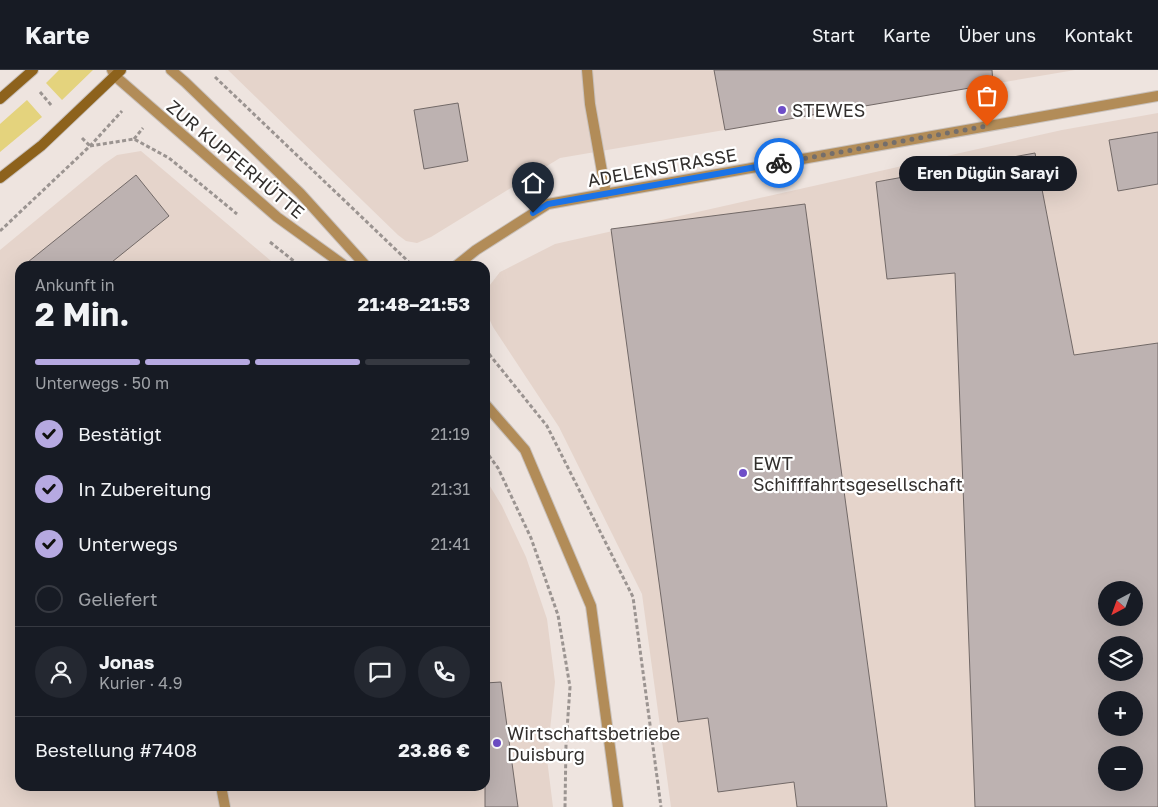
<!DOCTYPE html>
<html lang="de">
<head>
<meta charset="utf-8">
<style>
  body { margin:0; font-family:"Golos Text",sans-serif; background:#242831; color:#f1f3f6; height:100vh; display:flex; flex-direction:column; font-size:19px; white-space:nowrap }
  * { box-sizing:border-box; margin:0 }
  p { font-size:16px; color:#9ea1a6 }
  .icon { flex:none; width:28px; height:28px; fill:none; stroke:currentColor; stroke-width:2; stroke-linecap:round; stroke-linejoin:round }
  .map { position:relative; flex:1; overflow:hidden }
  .side { position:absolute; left:15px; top:191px; width:475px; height:530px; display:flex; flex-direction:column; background:#171b24; border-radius:15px; box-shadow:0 5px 20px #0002 }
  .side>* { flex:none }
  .needle { width:32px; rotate:221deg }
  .tools { position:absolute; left:1098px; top:511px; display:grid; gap:10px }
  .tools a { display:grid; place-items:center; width:45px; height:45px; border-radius:50%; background:#171b24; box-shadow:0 5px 20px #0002; font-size:25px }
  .pin { position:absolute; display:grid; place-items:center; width:42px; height:42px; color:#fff; margin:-51px -21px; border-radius:50% 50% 50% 0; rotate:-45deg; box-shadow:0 0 5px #0007 }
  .pin .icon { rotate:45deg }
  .courier { position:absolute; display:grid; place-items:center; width:50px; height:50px; margin:-25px; border:4px solid #1a73e8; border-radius:50%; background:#fff; color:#222; box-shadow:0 1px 6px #0007 }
  .bubble { position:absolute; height:35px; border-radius:18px; background:#171b24; box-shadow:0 5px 20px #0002; font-size:16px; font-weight:700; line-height:35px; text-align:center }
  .summary em { font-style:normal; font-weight:700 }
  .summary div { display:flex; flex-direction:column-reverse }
  .summary { display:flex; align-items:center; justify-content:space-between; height:85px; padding:0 20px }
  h1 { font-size:32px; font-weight:700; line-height:38px }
  .bar { display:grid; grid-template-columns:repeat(4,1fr); gap:8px 5px; align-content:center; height:60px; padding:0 20px }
  .bar i { height:6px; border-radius:4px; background:#363941 }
  .bar .selected { background:#b6a9e1 }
  .bar p { grid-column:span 4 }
  .line { display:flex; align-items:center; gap:12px; padding:0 20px; border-top:1px solid #363941 }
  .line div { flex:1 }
  .round { display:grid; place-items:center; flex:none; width:52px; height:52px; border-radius:26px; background:#242831 }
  ol { padding:0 20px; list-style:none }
  li { display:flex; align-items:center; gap:15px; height:55px }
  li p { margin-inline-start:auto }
  li .icon { padding:5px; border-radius:50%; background:#b6a9e1; color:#111; stroke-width:4 }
  li:last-child { color:#9ea1a6 }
  li i { width:28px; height:28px; border:2px solid #363941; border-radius:50% }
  header { display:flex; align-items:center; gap:30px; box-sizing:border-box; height:70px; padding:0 25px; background:#171b24; border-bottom:1px solid #363941 }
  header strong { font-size:24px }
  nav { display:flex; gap:28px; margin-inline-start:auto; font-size:18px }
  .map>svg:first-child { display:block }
  .built { fill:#e5d4cb; fill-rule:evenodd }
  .green { fill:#e4d37d }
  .building { fill:#bdb2b1; stroke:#726967; fill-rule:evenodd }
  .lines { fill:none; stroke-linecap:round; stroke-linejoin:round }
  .service-casing { stroke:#c8c0bb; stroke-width:12 }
  .minor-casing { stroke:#c8c0bb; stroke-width:12 }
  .secondary-casing { stroke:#c8c0bb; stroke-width:12 }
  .path { stroke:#9b9491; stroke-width:3; stroke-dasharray:4 2.5; stroke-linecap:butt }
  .service { stroke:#b28c58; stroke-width:10 }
  .minor { stroke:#b28c58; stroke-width:10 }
  .secondary { stroke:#8d621c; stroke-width:10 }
  .done { stroke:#746e6b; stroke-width:5; stroke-dasharray:0 9 }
  .route { stroke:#1a73e8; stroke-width:6 }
  .poi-dot { fill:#6e4ec8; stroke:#fff; stroke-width:2 }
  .labels { text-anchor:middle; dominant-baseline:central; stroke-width:4.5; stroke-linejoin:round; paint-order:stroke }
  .poi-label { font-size:18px; fill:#322f2d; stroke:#fff; text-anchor:start }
  .street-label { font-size:18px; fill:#322f2d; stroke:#fff }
</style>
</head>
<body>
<header>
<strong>Karte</strong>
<nav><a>Start</a><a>Karte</a><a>Über uns</a><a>Kontakt</a></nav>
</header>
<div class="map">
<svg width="1158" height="737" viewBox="0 0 1158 737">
  <rect width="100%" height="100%" fill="#eee4df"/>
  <path class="built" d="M228,0H1075L560,88L431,167L417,173L406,171L398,165Z
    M1158,43V737H671L642,524L559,357L493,257L485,240L486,220L500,202L555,174L1062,60ZM1106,520H1134V548H1106ZM1106,575H1134V602H1106ZM1106,630H1134V658H1106ZM1106,685H1134V712H1106Z
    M141,81L277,196H20V716H485V408L502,436L526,487L547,549L555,612L547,689L553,737H0V180L104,94L117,85Z"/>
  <path class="green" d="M59,0H93L62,30L46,13Z
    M27,30L42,47L0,82V54Z"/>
  <path class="building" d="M714,0H992L993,14L725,60Z
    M458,33L468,91L424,99L414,40Z
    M1158,62V114L1118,121L1109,70Z
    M1035,83L1074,285L1158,273V737H975L955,203L887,209L876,112ZM1106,520H1134V548H1106ZM1106,575H1134V602H1106ZM1106,630H1134V658H1106ZM1106,685H1134V712H1106Z
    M136,105L169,146L107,196H23Z
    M805,134L887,737H797L794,712L718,722L708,648L678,652L611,159Z
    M501,612L518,737H485V613Z"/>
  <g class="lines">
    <defs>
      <path id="service" d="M587,0L590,34L606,124
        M221,716L225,737"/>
      <path id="minor" d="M112,0L115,6L277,147L345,196
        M171,0L185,12L300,123L366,196
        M456,196L476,180L548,134L1158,26
        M485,334L525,380L591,536L618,737"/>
      <path id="secondary" d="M0,29L33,0
        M0,108L41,76L121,0"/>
    </defs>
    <use href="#service" class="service-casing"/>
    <use href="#minor" class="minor-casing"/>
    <use href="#secondary" class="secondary-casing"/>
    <path class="path" d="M215,7L413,196
      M40,22L52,36
      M82,68L90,76
      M134,69L143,58
      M90,76L134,69L169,88L237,144
      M0,161L90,76L122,41
      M270,172L300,196
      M485,279L547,356L633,527L661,737
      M485,380L498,398L531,468L558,545L570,617L566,674L565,737"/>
    <use href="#service" class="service"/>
    <use href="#minor" class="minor"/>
    <use href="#secondary" class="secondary"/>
  </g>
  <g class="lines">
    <path class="done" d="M779,93L987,56"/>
    <path class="route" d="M533,143L548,134L779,93"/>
  </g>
  <g class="poi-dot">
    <circle cx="782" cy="40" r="5"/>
    <circle cx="743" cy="403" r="5"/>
    <circle cx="497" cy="673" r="5"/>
  </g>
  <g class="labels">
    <g class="poi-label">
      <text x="792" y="40">STEWES</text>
      <text x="753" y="393">EWT<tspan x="753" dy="21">Schifffahrtsgesellschaft</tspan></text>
      <text x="507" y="663">Wirtschaftsbetriebe<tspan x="507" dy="21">Duisburg</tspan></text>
    </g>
    <g class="street-label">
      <text transform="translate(236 89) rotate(40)">ZUR KUPFERHÜTTE</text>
      <text transform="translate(662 97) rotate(-10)">ADELENSTRASSE</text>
    </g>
  </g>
</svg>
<div class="tools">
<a><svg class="needle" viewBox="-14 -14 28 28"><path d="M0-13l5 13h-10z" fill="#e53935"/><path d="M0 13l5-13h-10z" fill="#9ea1a6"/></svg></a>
<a><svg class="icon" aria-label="layers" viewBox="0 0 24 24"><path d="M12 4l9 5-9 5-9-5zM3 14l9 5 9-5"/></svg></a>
<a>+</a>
<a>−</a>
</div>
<div class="pin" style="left:987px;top:56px;background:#ea580c"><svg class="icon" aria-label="bag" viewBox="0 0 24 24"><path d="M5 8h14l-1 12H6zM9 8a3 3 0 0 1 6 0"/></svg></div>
<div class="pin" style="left:533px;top:143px;background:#1f2937"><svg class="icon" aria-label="home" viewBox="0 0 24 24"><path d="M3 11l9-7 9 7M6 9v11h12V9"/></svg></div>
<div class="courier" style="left:779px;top:93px"><svg class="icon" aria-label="bike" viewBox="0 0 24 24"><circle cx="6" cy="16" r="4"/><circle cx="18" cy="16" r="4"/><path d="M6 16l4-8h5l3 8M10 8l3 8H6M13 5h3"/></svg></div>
<div class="bubble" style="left:899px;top:86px;width:178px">Eren Dügün Sarayi</div>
<section class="side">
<div class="summary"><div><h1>2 Min.</h1><p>Ankunft in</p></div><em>21:48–21:53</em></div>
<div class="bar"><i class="selected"></i><i class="selected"></i><i class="selected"></i><i></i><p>Unterwegs · 50 m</p></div>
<ol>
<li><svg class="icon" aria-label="check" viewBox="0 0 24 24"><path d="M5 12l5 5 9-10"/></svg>Bestätigt<p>21:19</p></li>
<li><svg class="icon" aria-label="check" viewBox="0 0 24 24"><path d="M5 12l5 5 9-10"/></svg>In Zubereitung<p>21:31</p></li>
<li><svg class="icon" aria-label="check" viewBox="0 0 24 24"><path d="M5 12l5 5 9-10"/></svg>Unterwegs<p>21:41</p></li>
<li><i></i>Geliefert</li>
</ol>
<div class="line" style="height:90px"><a class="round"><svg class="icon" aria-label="person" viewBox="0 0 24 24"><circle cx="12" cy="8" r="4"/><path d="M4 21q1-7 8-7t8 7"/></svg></a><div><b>Jonas</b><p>Kurier · 4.9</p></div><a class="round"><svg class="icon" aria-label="chat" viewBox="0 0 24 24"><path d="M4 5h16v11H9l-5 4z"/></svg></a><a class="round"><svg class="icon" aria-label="phone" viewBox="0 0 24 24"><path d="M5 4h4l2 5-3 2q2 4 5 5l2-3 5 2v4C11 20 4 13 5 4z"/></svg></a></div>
<div class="line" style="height:65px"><div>Bestellung #7408</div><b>23.86 €</b></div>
</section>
</div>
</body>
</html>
